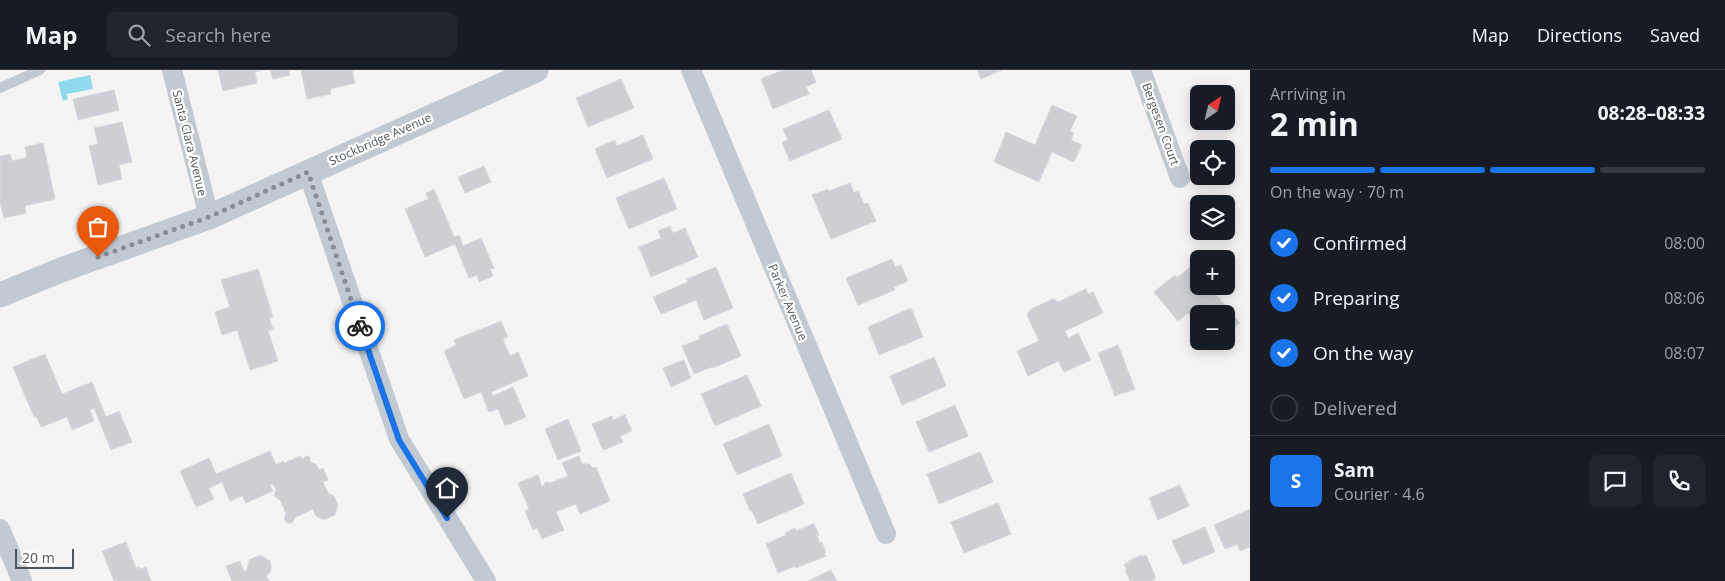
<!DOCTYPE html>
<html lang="en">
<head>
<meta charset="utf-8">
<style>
  body { margin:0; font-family:"Open Sans",sans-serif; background:#20242c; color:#f1f3f6; height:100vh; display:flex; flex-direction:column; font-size:19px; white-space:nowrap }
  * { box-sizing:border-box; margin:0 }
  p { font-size:16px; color:#9ea1a6 }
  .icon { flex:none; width:28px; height:28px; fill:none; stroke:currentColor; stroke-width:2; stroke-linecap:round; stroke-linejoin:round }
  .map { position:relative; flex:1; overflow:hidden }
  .drawer { display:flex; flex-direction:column; background:#171b24; width:475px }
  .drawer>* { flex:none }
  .needle { width:32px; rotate:35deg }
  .controls { position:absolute; left:1190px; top:15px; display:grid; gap:10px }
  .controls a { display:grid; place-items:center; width:45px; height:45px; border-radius:8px; background:#171b24; box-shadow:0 2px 12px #0003; font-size:25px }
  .scale { position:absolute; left:15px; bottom:12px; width:59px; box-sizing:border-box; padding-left:5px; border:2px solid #4a5661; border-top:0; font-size:14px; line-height:18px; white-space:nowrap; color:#4a5661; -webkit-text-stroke:4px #fff; paint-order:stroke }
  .pin { position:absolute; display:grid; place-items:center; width:42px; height:42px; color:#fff; margin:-51px -21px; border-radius:50% 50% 50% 0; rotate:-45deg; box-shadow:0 0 5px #0007 }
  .pin .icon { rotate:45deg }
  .courier { position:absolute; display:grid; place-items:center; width:50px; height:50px; margin:-25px; border:4px solid #1a73e8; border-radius:50%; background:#fff; color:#222; box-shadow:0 1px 6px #0007 }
  .head em { font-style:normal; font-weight:700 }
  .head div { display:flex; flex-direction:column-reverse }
  .head { display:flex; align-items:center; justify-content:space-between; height:85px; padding:0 20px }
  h1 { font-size:32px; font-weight:700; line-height:38px }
  .bar { display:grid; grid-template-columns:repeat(4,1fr); gap:8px 5px; align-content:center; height:60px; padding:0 20px }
  .bar i { height:6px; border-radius:4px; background:#363941 }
  .bar .active { background:#1a73e8 }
  .bar p { grid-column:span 4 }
  .line { display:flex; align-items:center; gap:12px; padding:0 20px; border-top:1px solid #363941 }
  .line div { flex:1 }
  .round { display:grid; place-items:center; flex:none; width:52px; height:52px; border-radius:8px; background:#20242c }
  ol { padding:0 20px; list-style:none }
  li { display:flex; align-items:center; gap:15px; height:55px }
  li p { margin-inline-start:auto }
  li .icon { padding:5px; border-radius:50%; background:#1a73e8; color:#fff; stroke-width:4 }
  li:last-child { color:#9ea1a6 }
  li i { width:28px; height:28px; border:2px solid #363941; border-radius:50% }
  header { display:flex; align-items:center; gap:30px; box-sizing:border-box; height:70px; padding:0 25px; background:#171b24; border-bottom:1px solid #363941 }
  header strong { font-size:24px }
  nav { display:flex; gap:28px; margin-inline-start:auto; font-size:18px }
  .search { width:350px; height:45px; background:#20242c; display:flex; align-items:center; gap:12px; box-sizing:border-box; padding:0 18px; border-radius:8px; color:#9ea1a6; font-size:19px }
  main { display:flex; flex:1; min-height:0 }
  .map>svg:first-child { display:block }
  .water { fill:#90daee }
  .building { fill:#cdcfd5; stroke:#d7d9de }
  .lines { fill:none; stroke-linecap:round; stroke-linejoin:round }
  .service { stroke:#c1cad2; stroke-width:10 }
  .minor { stroke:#c1cad2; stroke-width:20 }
  .tertiary { stroke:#c1cad2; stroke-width:25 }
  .done { stroke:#868d94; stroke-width:5; stroke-dasharray:0 9 }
  .route { stroke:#1a73e8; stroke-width:6 }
  .labels { text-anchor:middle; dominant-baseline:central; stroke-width:4.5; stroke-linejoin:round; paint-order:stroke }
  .street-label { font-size:12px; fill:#4a5661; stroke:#fff }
</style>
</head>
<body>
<header>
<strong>Map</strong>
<div class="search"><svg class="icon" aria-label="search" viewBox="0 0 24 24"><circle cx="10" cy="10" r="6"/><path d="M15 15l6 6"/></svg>Search here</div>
<nav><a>Map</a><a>Directions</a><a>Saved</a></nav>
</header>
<main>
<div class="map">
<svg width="1250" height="511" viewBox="0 0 1250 511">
  <rect width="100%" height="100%" fill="#f5f3f3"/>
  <path class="water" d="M90,5L93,19L67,24L68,29L63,31L58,12Z"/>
  <path class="building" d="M218,0H263L255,2L257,13L223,21Z
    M270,0H289L290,5L273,9Z
    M301,0H352L355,13L330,19L331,24L307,29Z
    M783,0H811L816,12L806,17L809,24L773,39L761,9Z
    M977,0H1002L981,9Z
    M621,9L634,38L588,57L576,28Z
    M114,20L119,40L78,50L73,29Z
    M1052,35L1077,46L1070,61L1074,63L1071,70L1082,75L1074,92L1052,82L1039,112L994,92L1006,62L1035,75Z
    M829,40L842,69L790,91L782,72L788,70L783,59Z
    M122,52L132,92L119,95L122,109L98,115L89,76L98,74L94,58Z
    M643,65L653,89L607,108L595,79L615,70L617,76Z
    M43,73L55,129L25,136L26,143L4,148L0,133V86L10,84L12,91L27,87L25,77Z
    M484,96L491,112L465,123L458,107Z
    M664,108L677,139L629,159L616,128Z
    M850,113L854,123L858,121L864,134L868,133L876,151L831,169L812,125L828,119L829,121Z
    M434,119L454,167L459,165L463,176L481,168L494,198L490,199L493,206L479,212L477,205L469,208L455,174L425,187L405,139L428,129L426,123Z
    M670,156L673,163L685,158L698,187L651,207L639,177L661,168L658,161Z
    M892,189L895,197L901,195L908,211L894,217L895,220L858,235L846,208Z
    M716,197L733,238L704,250L696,230L661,244L653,227L688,212L687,209Z
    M1190,197L1199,207V216H1206L1210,220L1211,219L1240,253L1226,265V244H1199V255L1188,243L1178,251L1154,222L1175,205L1177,208Z
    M258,199L273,247L269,248L273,259L268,261L278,291L250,300L237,260L222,265L215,242L230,237L221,210Z
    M1086,219L1088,224L1093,222L1103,243L1065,261L1068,268L1078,263L1091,290L1064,302L1058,291L1028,306L1017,281L1039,271L1027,245L1031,239L1053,229L1058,232Z
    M911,238L923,267L879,285L868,257Z
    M501,251L508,267L503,269L510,286L518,282L528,306L491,322L493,326L513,317L526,347L505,356L498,339L489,342L481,322L464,329L444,281L456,275L454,270Z
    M727,254L741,286L713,298L712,297L694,304L682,276L700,269L699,266Z
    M1118,275L1135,319L1115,326L1098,283Z
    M45,284L62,324L92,312L106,347L119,341L132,372L111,380L94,338L90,340L94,351L72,360L67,347L41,357L36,346L34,347L13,297Z
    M934,287L946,316L902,335L890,306Z
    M684,290L691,308L671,317L663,298Z
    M747,305L761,336L715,356L701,324Z
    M955,335L968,366L929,382L916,352Z
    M625,345L632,361L620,366L623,372L603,380L592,354L612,346L613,350Z
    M568,349L581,381L558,390L545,359Z
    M769,354L782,386L737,405L723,374Z
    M270,381L276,395L283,391L284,393L301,386L302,389L307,386L310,387V392L316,394L319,400L323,398L328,410L323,412L328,423L334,426L338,435L335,445L326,449H321L316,446L313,439L296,447L292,453H287L284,449L286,443L280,430L274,426L276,420L273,414L270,415L273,421L246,433L242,426L230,431L222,412L209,418L214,429L196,437L180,401L209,388L216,404Z
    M980,382L993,412L939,434L927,404Z
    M579,386L582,394H589L593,398L596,397L610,431L580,444L576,434L556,442L564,460L542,469L537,458L533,460L525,441L529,439L518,413L538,405L542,417L546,412L551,413L568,406L562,393Z
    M791,403L804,434L758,454L752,441H750L743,424Z
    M1180,415L1189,436L1158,450L1149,428Z
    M998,433L1011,464L964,483L951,452Z
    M1250,439V477L1240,481L1237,474L1225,479L1214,455Z
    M812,454H814L819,465L817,466L820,473L822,472L826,483L824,484L826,486L796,498L795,496L778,503L766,474L786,465L785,463L795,458L796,461Z
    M1205,457L1215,482L1183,495L1172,471Z
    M126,472L136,498L139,497L140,499L146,497L151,511H114L102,481Z
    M1142,485L1143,487L1146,485L1156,508L1153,509L1154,511H1130L1125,500H1127L1124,494L1129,492L1128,491Z
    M257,486H262L270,491L271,496V501L266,507L270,511H232L226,496L240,491L244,502L247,500L249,490Z
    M831,500L837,511H808Z"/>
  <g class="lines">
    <path class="service" d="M0,18L40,0"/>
    <path class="minor" d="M172,0L209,147
      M691,0L886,464
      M1141,0L1180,108
      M308,102L399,369L486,511
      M0,459L22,511"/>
    <path class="tertiary" d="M0,225L61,200L209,147L536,0"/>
  </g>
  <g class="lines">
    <path class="done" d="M98,187L209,147L308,102L360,256"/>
    <path class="route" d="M360,256L399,370L447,448"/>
  </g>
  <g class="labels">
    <g class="street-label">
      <text transform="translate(1161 54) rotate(70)">Bergesen Court</text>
      <text transform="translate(380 69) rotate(-24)">Stockbridge Avenue</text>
      <text transform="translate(190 73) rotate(76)">Santa Clara Avenue</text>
      <text transform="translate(788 232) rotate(67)">Parker Avenue</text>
    </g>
  </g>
</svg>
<div class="controls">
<a><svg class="needle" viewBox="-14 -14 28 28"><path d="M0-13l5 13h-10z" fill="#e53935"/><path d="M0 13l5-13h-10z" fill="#9ea1a6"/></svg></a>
<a><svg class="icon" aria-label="locate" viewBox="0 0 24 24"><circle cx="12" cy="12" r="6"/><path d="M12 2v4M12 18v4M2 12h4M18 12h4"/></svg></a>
<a><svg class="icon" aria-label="layers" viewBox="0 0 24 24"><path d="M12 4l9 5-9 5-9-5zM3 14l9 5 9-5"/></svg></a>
<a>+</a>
<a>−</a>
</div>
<div class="scale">20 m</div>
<div class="pin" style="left:98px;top:187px;background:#ea580c"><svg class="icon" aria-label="bag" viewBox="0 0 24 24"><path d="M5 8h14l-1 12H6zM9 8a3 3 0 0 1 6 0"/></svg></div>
<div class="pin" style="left:447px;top:448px;background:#1f2937"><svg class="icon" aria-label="home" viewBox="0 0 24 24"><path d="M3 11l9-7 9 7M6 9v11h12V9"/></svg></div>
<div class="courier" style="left:360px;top:256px"><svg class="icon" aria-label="bike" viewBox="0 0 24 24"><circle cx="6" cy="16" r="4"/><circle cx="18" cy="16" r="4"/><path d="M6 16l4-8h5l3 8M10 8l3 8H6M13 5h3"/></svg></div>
</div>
<section class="drawer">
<div class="head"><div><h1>2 min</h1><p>Arriving in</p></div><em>08:28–08:33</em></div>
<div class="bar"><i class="active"></i><i class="active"></i><i class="active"></i><i></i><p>On the way · 70 m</p></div>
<ol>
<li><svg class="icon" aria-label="check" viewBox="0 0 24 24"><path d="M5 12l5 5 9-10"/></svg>Confirmed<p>08:00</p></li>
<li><svg class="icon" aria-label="check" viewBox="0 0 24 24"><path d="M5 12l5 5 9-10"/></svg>Preparing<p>08:06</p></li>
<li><svg class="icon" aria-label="check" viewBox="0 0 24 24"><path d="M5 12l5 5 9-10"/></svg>On the way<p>08:07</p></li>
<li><i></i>Delivered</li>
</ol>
<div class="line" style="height:90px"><b class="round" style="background:#1a73e8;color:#fff">S</b><div><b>Sam</b><p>Courier · 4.6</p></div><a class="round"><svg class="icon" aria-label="chat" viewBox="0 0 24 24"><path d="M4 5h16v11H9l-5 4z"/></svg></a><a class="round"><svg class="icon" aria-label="phone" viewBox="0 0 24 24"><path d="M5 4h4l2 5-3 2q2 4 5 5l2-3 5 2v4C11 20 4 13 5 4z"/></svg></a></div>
</section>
</main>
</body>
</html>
